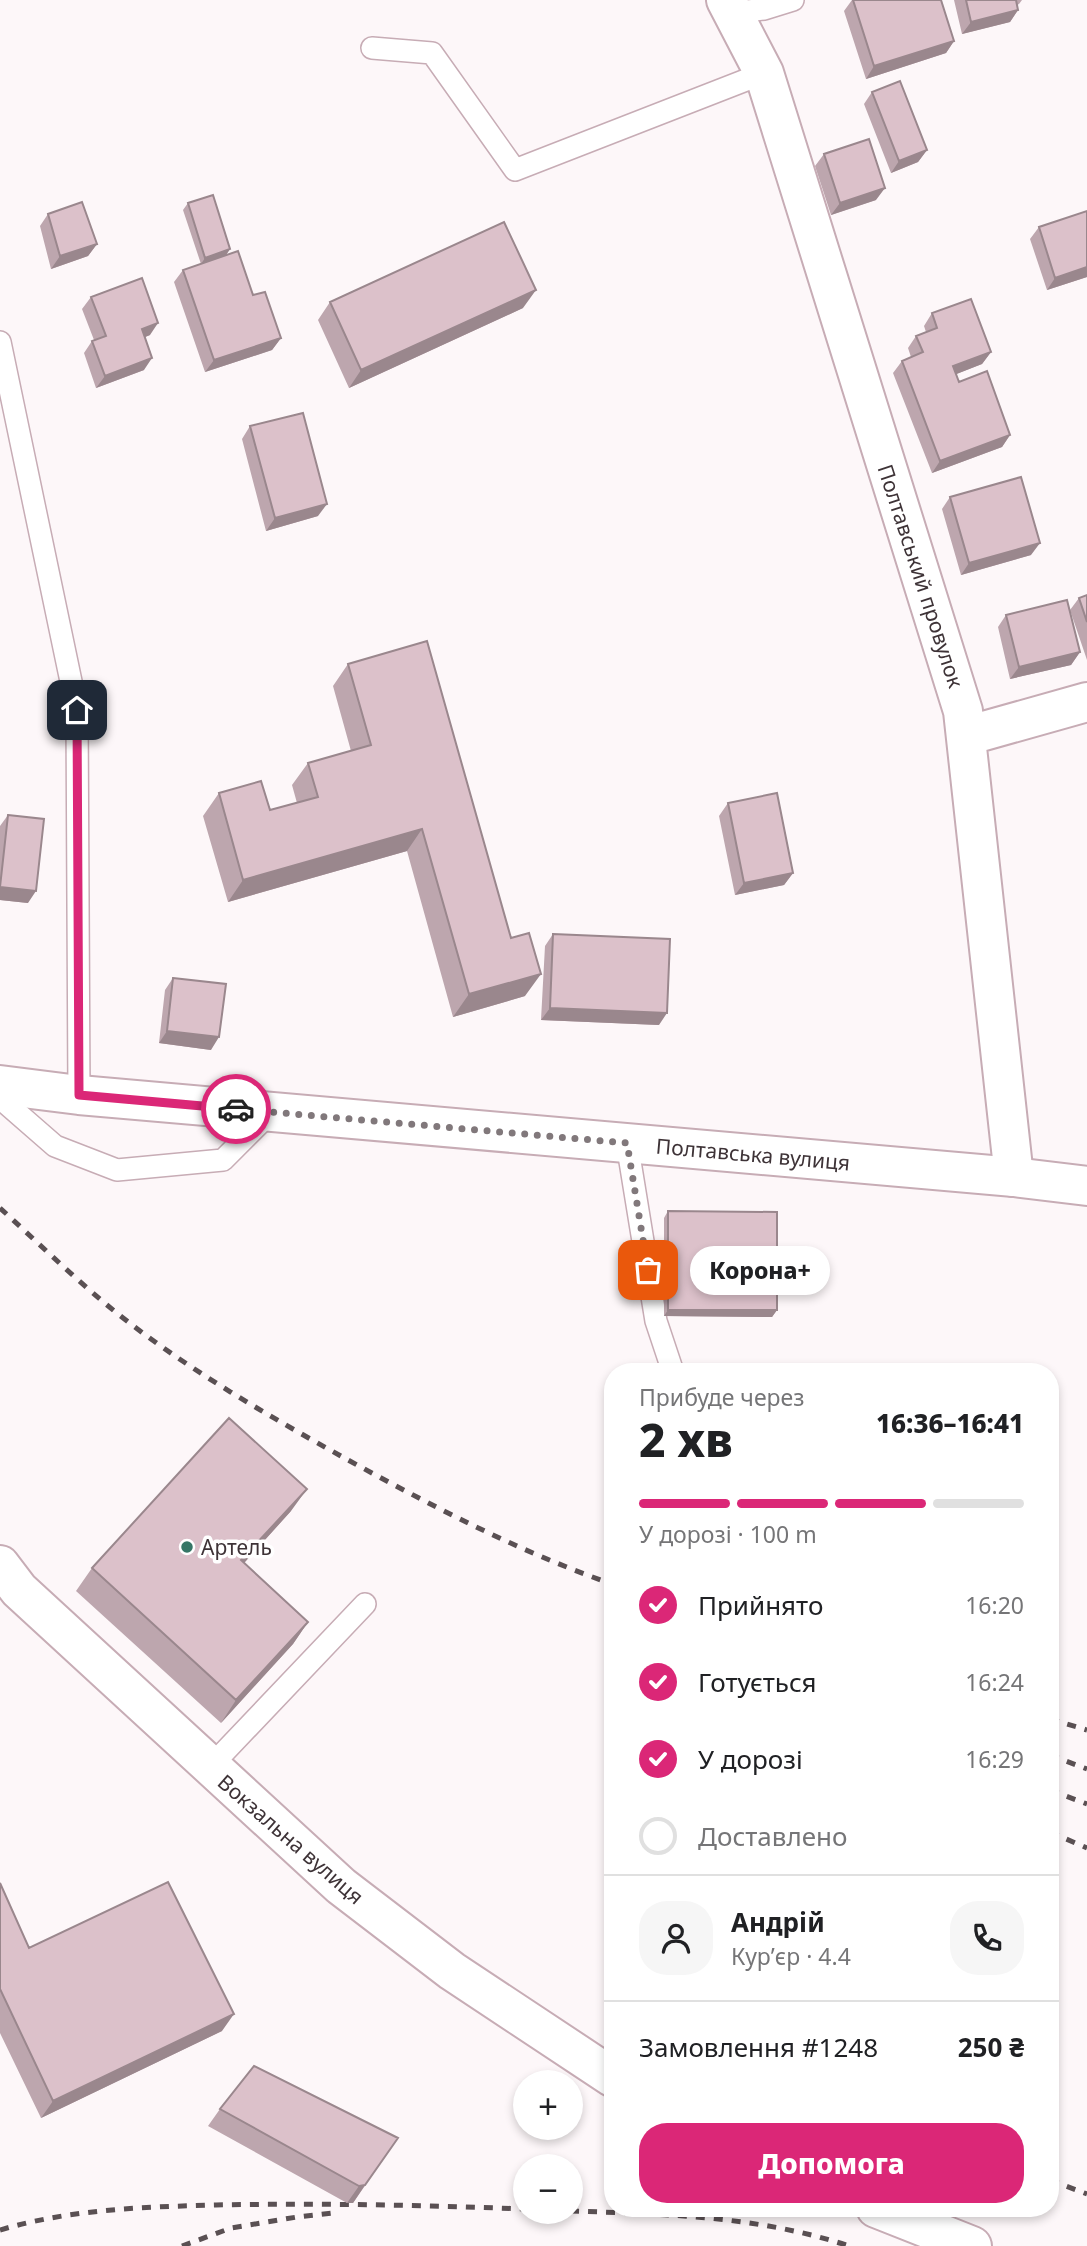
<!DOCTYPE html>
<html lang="uk">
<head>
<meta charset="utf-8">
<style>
  body { margin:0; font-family:"Noto Sans",sans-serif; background:#f6f6f6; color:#202124; height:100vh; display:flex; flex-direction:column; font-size:26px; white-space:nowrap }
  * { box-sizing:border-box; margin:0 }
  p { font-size:23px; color:#757577 }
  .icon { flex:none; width:38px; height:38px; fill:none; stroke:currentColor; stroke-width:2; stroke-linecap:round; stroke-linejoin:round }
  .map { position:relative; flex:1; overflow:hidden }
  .details { position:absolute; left:604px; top:1363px; width:455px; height:854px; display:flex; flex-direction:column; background:#fff; border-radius:28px; box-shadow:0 4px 10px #0003 }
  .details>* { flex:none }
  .fabs { position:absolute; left:513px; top:2070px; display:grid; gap:14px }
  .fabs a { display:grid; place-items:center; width:70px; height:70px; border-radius:50%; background:#fff; box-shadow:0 4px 10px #0003; font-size:35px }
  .pin { position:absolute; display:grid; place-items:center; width:60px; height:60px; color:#fff; margin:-30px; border-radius:14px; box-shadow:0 4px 10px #0006 }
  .courier { position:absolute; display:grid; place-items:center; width:70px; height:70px; margin:-35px; border:5px solid #db2777; border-radius:50%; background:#fff; color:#222; box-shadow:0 2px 9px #0007 }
  .bubble { position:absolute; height:49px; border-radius:24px; background:#fff; box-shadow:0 4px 10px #0003; font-size:23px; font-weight:800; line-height:49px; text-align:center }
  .headline em { font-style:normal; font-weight:800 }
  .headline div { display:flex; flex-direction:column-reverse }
  .headline { display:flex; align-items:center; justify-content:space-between; height:119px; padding:0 35px }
  h1 { font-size:46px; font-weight:800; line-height:52px }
  .bar { display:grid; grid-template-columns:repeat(4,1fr); gap:10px 7px; align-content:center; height:84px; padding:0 35px }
  .bar i { height:9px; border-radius:5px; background:#e0e0e0 }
  .bar .active { background:#db2777 }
  .bar p { grid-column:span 4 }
  .line { display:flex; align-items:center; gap:18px; padding:0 35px; border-top:2px solid #e0e0e0 }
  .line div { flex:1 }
  .round { display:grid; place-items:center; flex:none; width:74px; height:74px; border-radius:28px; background:#f6f6f6 }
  ol { padding:0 35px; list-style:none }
  li { display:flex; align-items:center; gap:21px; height:77px }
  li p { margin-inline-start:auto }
  li .icon { padding:7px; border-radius:50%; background:#db2777; color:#fff; stroke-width:4 }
  li:last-child { color:#757577 }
  li i { width:38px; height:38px; border:4px solid #e0e0e0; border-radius:50% }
  .button { display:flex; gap:14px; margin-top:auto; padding:14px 35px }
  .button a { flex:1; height:80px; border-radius:28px; background:#db2777; color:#fff; font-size:28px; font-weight:800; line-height:80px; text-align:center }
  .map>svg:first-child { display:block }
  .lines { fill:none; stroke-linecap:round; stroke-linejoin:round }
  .lane-casing { stroke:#c7acb5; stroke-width:24 }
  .street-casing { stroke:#c7acb5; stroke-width:42 }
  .secondary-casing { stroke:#c7acb5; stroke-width:42 }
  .highway-casing { stroke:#c7acb5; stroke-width:42 }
  .lane { stroke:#fff; stroke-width:21 }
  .street { stroke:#fff; stroke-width:38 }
  .secondary { stroke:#fff; stroke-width:38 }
  .highway { stroke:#fff; stroke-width:38 }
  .rail { stroke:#5a5053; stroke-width:5; stroke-dasharray:9 9; stroke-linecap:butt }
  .wall { fill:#bda6ae }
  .shaded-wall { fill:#9a878d }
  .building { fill:#dcc1ca; stroke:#9a878d; stroke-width:2 }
  .done { stroke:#81787b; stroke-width:7; stroke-dasharray:0 12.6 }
  .route { stroke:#db2777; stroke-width:9 }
  .poi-dot { fill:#367666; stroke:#fff; stroke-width:2.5 }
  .labels { text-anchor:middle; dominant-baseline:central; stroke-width:7; stroke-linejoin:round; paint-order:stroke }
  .street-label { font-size:21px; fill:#3e3337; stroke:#fff }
  .poi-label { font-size:21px; fill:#3e3337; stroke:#fff; text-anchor:start }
</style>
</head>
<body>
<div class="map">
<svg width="1087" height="2246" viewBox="0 0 1087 2246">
  <rect width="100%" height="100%" fill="#fdf7f9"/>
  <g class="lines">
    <defs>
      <path id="lane" d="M732,13L764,9L793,0
        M372,48L432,53L515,170L764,73
        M0,342L77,710L79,1095
        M0,1098L55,1146L117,1170L223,1160L271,1112
        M627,1143L656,1321L673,1372
        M210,1767L365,1604"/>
      <path id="street" d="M726,0L764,73L963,711L1014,1177
        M966,736L1087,702"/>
      <path id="secondary" d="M0,1565L19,1590L341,1886L452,1971L612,2077
        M876,2208L972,2246"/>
      <path id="highway" d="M0,1085L79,1095L1014,1177L1087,1186"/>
    </defs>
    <use href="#lane" class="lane-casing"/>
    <use href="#street" class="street-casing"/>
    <use href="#secondary" class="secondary-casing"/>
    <use href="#highway" class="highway-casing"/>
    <use href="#lane" class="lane"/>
    <use href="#street" class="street"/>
    <use href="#secondary" class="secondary"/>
    <use href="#highway" class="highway"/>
    <path class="rail" d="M0,1208C35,1240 70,1274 107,1305C178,1364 267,1415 348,1460C434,1507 520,1552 612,1584
      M1050,1719L1087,1730
      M1050,1755L1087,1769
      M1050,1790L1087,1804
      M1050,1832L1087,1848
      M1050,2180L1087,2194
      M570,2211C665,2214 759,2216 849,2246
      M0,2230C71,2209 143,2207 216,2205C319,2203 422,2205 525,2209
      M182,2246L231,2228L297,2217L332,2213"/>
  </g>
  <path class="wall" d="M852,0H941L954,41L946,53L866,79L844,11Z
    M954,0H1022L1019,4L1017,5L1018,10L1010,22L962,34Z
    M872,92L927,150L918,162L891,173L864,104Z
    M824,154L876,200L831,215L815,166Z
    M188,203L230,249L226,255L201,264L183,210Z
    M1087,211V277L1047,290L1030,239L1039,227Z
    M48,214L97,244L88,256L51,269L40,226Z
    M183,270L281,338L272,350L205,372L174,282Z
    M91,297L150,335L145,337L144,370L96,388L84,353L92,341L94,340L82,309Z
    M330,302L523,308L349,388L318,320Z
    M932,313L991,352L982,364L956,374L959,382L1010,435L1002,447L932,473L893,373L902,361L911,357L908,348L916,336L926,332L924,326Z
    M250,426L318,516L266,531L242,439Z
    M950,497L1031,555L961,575L942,509Z
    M1087,595V660L1070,610L1079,598Z
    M1006,615L1080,652L1071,665L1010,679L998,627Z
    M348,664L525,996L453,1017L407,851L228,902L203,816L219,793L270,810L297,803L292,785L308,763L351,751L333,686Z
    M728,803L793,873L784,885L735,895L719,816Z
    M8,815L28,903L0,900V826Z
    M553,934L659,1025L541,1020L545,946Z
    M173,978L211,1050L159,1043L165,990Z
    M668,1211L777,1310L772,1317L664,1316V1218Z
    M291,1511L244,1563L308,1622L293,1644L221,1723L76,1591L92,1568Z
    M0,1883L29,1948L222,2031L41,2118L0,2033Z
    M220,2109L398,2138L353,2203H347L208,2126Z"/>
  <path class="shaded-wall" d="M1018,10L1010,22L962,34L971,22Z
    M954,41L946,53L866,79L874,66Z
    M927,150L918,162L891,173L899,161Z
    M885,188L876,200L831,215L840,203Z
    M97,244L88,256L51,269L60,256Z
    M230,249L226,255L201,264L205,258Z
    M1087,267V277L1047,290L1055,278Z
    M536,290L523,308L349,388L361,370Z
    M158,323L150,335L133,342L142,329Z
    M281,338L272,350L205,372L214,360Z
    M991,352L982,364L944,379L953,366Z
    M152,358L144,370L96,388L105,376Z
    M1010,435L1002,447L932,473L940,461Z
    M327,504L318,516L266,531L275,518Z
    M1040,543L1031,555L961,575L969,563Z
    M1080,652L1071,665L1010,679L1019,667Z
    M422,829L407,851L228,902L243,880Z
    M793,873L784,885L735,895L744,883Z
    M0,887L36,891L28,903L0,900Z
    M541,974L525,996L453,1017L469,994Z
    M550,1008L667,1013L659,1025L541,1020Z
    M167,1031L219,1037L211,1050L159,1043Z
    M668,1310H777L772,1317L664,1316Z
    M307,1489L291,1511L226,1583L241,1560Z
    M308,1622L293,1644L221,1723L236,1700Z
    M234,2014L222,2031L41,2118L53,2101Z
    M365,2185L353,2203H347L359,2186Z"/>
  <path class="building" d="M853,0H941L954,41L874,66Z
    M966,0H1016L1018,10L971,22Z
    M900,81L927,150L899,161L872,92Z
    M869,139L885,188L840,203L824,154Z
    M213,195L230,249L205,258L188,203Z
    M82,202L97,244L60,256L48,214Z
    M1087,211V267L1055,278L1039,227Z
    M504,222L536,290L361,370L330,302Z
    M238,251L253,295L265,292L281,338L214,360L183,270Z
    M142,278L158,323L142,329L152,358L105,376L92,341L106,336L91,297Z
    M971,299L991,352L953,366L959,382L987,371L1010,435L940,461L902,361L923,352L916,336L937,328L932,313Z
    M303,413L327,504L275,518L250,426Z
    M1021,477L1040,543L969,563L950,497Z
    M1087,595V622L1079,598Z
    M1067,600L1080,652L1019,667L1006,615Z
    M427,641L511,938L529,933L541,974L469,994L422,829L243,880L219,793L261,781L270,810L318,797L308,763L371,745L348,664Z
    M777,793L793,873L744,883L728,803Z
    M8,815L44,819L36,891L0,887Z
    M553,934L670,939L667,1013L550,1008Z
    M173,978L226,984L219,1037L167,1031Z
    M668,1211L777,1212V1310H668Z
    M229,1418L307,1489L241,1560L308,1622L236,1700L92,1568Z
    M168,1882L234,2014L53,2101L0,1989V1883L29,1948Z
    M254,2066L398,2138L365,2185L359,2186L220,2109Z"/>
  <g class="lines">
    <path class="done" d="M236,1109L627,1143L648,1270"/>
    <path class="route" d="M77,710L79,1095L236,1109"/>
  </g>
  <circle class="poi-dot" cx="187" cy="1547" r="7"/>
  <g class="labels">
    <g class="street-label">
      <text transform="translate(921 576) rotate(72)">Полтавський провулок</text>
      <text transform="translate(753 1154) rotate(5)">Полтавська вулиця</text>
      <text transform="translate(291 1839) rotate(41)">Вокзальна вулиця</text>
    </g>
    <g class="poi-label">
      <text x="201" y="1547">Артель</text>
    </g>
  </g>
</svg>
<div class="fabs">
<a>+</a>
<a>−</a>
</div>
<div class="pin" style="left:648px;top:1270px;background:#ea580c"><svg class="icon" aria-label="bag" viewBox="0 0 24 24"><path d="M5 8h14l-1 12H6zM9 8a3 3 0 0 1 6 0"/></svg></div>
<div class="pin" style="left:77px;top:710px;background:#1f2937"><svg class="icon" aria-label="home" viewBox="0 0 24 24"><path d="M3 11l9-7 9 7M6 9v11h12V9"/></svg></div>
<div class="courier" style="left:236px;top:1109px"><svg class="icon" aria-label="car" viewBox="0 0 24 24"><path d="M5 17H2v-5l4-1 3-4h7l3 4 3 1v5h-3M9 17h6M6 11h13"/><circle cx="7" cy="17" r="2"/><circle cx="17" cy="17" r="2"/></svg></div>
<div class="bubble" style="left:690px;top:1246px;width:140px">Корона+</div>
<section class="details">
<div class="headline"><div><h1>2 хв</h1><p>Прибуде через</p></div><em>16:36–16:41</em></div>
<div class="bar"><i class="active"></i><i class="active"></i><i class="active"></i><i></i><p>У дорозі · 100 m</p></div>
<ol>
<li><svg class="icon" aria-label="check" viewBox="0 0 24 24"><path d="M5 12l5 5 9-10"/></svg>Прийнято<p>16:20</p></li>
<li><svg class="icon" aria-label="check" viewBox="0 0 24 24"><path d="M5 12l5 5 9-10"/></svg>Готується<p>16:24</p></li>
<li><svg class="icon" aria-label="check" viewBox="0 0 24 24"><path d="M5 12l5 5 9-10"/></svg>У дорозі<p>16:29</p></li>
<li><i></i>Доставлено</li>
</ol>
<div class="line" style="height:126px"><a class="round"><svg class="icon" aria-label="person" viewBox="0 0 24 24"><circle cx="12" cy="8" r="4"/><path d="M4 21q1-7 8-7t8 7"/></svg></a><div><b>Андрій</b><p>Кур’єр · 4.4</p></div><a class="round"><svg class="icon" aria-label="phone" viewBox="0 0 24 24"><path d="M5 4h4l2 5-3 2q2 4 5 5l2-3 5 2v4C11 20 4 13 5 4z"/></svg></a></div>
<div class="line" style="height:91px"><div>Замовлення #1248</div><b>250 ₴</b></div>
<div class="button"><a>Допомога</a></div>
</section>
</div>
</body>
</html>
